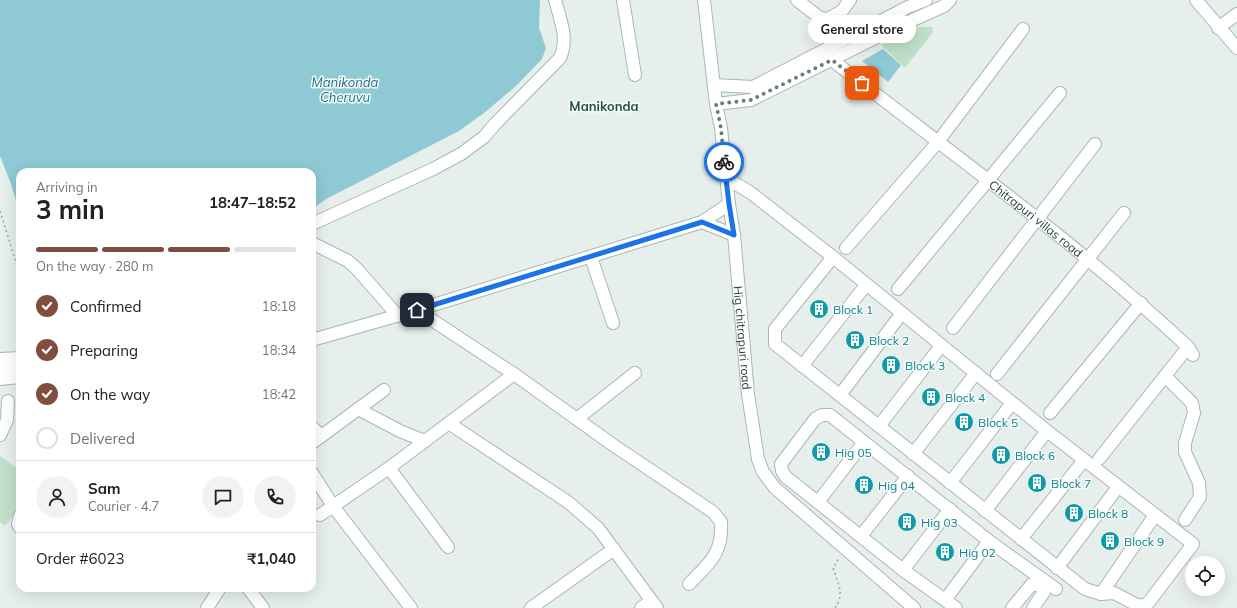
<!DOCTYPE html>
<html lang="en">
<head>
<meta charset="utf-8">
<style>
  body { margin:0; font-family:Mulish,sans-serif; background:#f2f2f2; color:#202124; height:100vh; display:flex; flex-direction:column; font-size:15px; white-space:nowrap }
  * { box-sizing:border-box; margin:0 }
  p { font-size:13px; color:#757577 }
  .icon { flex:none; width:22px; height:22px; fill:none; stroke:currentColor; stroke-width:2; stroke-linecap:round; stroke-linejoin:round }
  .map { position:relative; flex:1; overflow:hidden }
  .drawer { position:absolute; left:16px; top:168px; width:300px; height:424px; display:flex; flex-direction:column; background:#fff; border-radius:12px; box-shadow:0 4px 16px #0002 }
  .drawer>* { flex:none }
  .tools { position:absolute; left:1185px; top:556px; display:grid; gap:8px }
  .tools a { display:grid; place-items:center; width:40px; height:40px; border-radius:50%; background:#fff; box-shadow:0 4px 16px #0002; font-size:20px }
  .pin { position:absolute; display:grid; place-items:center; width:34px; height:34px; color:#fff; margin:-17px; border-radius:8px; box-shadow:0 2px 6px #0006 }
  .courier { position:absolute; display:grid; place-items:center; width:40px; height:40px; margin:-20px; border:3px solid #1a73e8; border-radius:50%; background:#fff; color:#222; box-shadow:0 1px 5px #0007 }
  .bubble { position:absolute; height:28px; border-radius:14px; background:#fff; box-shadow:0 4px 16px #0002; font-size:13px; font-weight:700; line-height:28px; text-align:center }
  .headline em { font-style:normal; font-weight:700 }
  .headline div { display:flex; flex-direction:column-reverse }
  .headline { display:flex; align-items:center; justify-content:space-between; height:68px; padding:0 20px }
  h1 { font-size:26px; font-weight:700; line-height:30px }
  .bar { display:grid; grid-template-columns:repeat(4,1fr); gap:6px 4px; align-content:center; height:48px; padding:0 20px }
  .bar i { height:5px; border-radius:3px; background:#e0e0e0 }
  .bar .selected { background:#7f4e3f }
  .bar p { grid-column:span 4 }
  .line { display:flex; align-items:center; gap:10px; padding:0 20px; border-top:1px solid #e0e0e0 }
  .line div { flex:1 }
  .round { display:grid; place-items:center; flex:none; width:42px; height:42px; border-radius:21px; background:#f2f2f2 }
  ol { padding:0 20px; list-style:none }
  li { display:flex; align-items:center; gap:12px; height:44px }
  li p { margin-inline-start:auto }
  li .icon { padding:4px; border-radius:50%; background:#7f4e3f; color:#fff; stroke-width:4 }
  li:last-child { color:#757577 }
  li i { width:22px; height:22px; border:2px solid #e0e0e0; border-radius:50% }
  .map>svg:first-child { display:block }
  .green { fill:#bfe0c8 }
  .water { fill:#8ec9d4 }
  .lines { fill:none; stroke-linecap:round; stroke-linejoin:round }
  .minor-casing { stroke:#a8b8b2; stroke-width:14 }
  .path { stroke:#86b3a5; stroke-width:1.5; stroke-dasharray:2 3; stroke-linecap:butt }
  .minor { stroke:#fff; stroke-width:12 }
  .done { stroke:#687f78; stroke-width:4; stroke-dasharray:0 7.2 }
  .route { stroke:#1a73e8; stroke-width:5 }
  .labels { text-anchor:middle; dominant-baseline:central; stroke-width:3; stroke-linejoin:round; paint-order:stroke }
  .street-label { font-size:12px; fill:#24423a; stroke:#f7fbf9 }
  .culture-label { font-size:12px; fill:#0d838f; stroke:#f7fbf9; text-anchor:start }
  .water-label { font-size:13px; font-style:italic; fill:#1c6f80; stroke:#f7fbf9 }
  .neighbourhood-label { font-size:13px; font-weight:bold; fill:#1f5548; stroke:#f7fbf9 }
</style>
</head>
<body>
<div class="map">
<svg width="1237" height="608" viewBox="0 0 1237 608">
  <rect width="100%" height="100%" fill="#e6efeb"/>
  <path class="green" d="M918,27H932L933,32L905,68L881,45Z
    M0,456L20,471V507L5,526L0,522Z"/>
  <path class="water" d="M0,0H540L539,28L546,48L542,59L516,86L484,113L459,131L328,198L312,209V172H20V214L11,184L0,156Z
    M883,49L901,65L888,82L862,61Z"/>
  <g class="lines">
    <defs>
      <g id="minor">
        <path d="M623,0L635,75"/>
        <path id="s1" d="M704,0L716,104L721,128L729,204L734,235L748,394L758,459L763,472L775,488L914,608"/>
        <path d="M797,0L820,18L828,19L842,11L850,0"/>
        <path d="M1196,0L1237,48"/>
        <path d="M1218,28L1237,14"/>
        <path id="s2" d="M828,49L832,60C952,154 1077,243 1188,347L1193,355"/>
        <path d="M714,85L753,87L908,7L926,0"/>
        <path d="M716,104L751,100L897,27L944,6L950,0"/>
        <path d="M726,178L751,193L833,257L1047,431L1193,544L1149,602L1143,606L1135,604L1114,593L1101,594L1085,589L775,344V329L833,257"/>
        <path d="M702,222L734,235"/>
        <path d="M312,224L433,169L461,154L484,137L495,124L560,58C569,39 560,19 555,0"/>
        <path d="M312,243L348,261L356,268L398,316"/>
        <path d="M846,248L937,143L1023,29"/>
        <path d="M591,257L613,323"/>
        <path d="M898,289L1060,93"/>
        <path d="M417,310L514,374L613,445L713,512L721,522C723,554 709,563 689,584"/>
        <path d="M953,328L1095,144"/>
        <path d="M312,340L417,310L702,222L729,204"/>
        <path d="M0,359L20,358"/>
        <path d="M802,366L866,285"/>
        <path d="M0,368L20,367"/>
        <path d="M997,374L1124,213"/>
        <path d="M1165,376L1192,403L1194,413L1185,443V452L1199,483L1200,497L1185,520"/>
        <path d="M0,379L20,377"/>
        <path d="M840,395L902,313"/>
        <path d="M358,409L402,432L425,441"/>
        <path d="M1050,413L1141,303"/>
        <path d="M578,418L635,373"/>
        <path d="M450,424L568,502L598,528L657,608"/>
        <path d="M879,426L941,346"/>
        <path d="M312,427L321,436"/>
        <path d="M0,435L7,420L8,401"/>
        <path d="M312,443L384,390"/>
        <path d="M913,454L976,373"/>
        <path d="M1099,459L1188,347"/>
        <path d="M389,468L448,547"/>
        <path d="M312,473L333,506L411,608"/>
        <path d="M950,483L1012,403"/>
        <path d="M818,502L864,442"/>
        <path d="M985,511L1047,431"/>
        <path d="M320,515L389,468L514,374"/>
        <path d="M20,516L18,524L20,528"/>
        <path d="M861,536L908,476"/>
        <path d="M1021,539L1084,460"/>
        <path d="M1057,568L1118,487"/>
        <path d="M903,570L950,509"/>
        <path d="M248,588L263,608"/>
        <path d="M1101,594L1155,515"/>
        <path d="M945,600L989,541"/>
        <path d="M207,608L220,588"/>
        <path d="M531,608L614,549"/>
        <path d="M641,608L651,601"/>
        <path d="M956,608L903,570L786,477L782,471L781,464L815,419L822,415H830L989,541L1056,589"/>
        <path d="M1012,608L1032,584L1040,586L1044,592L1033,608"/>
      </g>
    </defs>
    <use href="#minor" class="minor-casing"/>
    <path class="path" d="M0,211L17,265L20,284
      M835,608C845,593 838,584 833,568L839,558"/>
    <use href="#minor" class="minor"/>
  </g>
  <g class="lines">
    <path class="done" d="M724,162L721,128L716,104L751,100L832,60L862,83"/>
    <path class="route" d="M417,310L702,222L734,235L729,204L724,162"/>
  </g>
  <defs>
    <symbol id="building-disc" viewBox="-11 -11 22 22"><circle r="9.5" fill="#0f9aa8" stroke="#f7fbf9"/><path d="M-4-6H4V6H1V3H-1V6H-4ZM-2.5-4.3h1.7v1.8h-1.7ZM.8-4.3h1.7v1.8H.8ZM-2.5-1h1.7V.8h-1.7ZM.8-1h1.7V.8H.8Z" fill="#fff"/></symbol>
  </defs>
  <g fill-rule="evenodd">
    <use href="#building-disc" x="808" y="298" width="22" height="22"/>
    <use href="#building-disc" x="844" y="329" width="22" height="22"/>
    <use href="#building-disc" x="880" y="354" width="22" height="22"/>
    <use href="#building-disc" x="920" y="386" width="22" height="22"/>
    <use href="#building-disc" x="953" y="411" width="22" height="22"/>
    <use href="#building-disc" x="810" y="441" width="22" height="22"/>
    <use href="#building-disc" x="990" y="444" width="22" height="22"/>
    <use href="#building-disc" x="1026" y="472" width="22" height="22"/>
    <use href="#building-disc" x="853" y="474" width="22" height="22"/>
    <use href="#building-disc" x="1063" y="502" width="22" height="22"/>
    <use href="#building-disc" x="896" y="511" width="22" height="22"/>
    <use href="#building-disc" x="1099" y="530" width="22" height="22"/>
    <use href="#building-disc" x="934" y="541" width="22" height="22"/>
  </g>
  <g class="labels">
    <g class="street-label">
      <text stroke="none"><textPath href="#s2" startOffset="270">Chitrapuri villas road</textPath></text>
      <text stroke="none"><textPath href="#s1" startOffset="340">Hig chitrapuri road</textPath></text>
    </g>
    <g class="culture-label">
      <text x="833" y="309">Block 1</text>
      <text x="869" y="340">Block 2</text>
      <text x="905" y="365">Block 3</text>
      <text x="945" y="397">Block 4</text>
      <text x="978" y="422">Block 5</text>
      <text x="835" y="452">Hig 05</text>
      <text x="1015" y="455">Block 6</text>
      <text x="1051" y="483">Block 7</text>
      <text x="878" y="485">Hig 04</text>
      <text x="1088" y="513">Block 8</text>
      <text x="921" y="522">Hig 03</text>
      <text x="1124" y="541">Block 9</text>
      <text x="959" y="552">Hig 02</text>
    </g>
    <g class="water-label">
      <text x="345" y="82">Manikonda<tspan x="345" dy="15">Cheruvu</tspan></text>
    </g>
    <g class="neighbourhood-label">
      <text x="604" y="106">Manikonda</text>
    </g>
  </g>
</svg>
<div class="tools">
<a><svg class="icon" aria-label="locate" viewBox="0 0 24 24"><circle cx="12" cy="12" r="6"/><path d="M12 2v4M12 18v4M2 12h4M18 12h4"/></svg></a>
</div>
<div class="pin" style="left:862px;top:83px;background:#ea580c"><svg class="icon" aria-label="bag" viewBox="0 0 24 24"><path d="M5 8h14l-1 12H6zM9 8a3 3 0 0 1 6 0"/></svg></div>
<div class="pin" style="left:417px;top:310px;background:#1f2937"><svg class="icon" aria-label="home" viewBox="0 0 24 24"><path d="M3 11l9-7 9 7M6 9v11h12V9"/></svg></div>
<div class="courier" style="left:724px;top:162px"><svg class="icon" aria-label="bike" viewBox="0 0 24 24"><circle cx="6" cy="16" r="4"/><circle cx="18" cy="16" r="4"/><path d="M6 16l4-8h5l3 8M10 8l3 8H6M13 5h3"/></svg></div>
<div class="bubble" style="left:808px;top:15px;width:108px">General store</div>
<section class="drawer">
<div class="headline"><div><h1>3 min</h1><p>Arriving in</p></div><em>18:47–18:52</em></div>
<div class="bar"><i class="selected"></i><i class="selected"></i><i class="selected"></i><i></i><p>On the way · 280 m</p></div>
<ol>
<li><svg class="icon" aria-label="check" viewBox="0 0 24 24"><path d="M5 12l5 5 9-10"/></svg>Confirmed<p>18:18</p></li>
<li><svg class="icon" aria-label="check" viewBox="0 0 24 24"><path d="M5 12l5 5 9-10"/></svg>Preparing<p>18:34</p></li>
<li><svg class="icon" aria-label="check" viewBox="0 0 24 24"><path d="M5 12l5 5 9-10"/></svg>On the way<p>18:42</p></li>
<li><i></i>Delivered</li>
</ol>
<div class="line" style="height:72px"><a class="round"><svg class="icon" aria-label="person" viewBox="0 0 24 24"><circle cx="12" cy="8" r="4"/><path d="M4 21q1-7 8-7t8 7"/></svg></a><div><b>Sam</b><p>Courier · 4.7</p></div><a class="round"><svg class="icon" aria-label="chat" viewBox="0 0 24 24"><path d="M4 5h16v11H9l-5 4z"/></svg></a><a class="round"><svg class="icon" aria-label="phone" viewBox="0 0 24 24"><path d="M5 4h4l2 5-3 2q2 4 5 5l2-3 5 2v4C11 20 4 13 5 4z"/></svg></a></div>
<div class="line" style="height:52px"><div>Order #6023</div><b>₹1,040</b></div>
</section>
</div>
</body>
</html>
